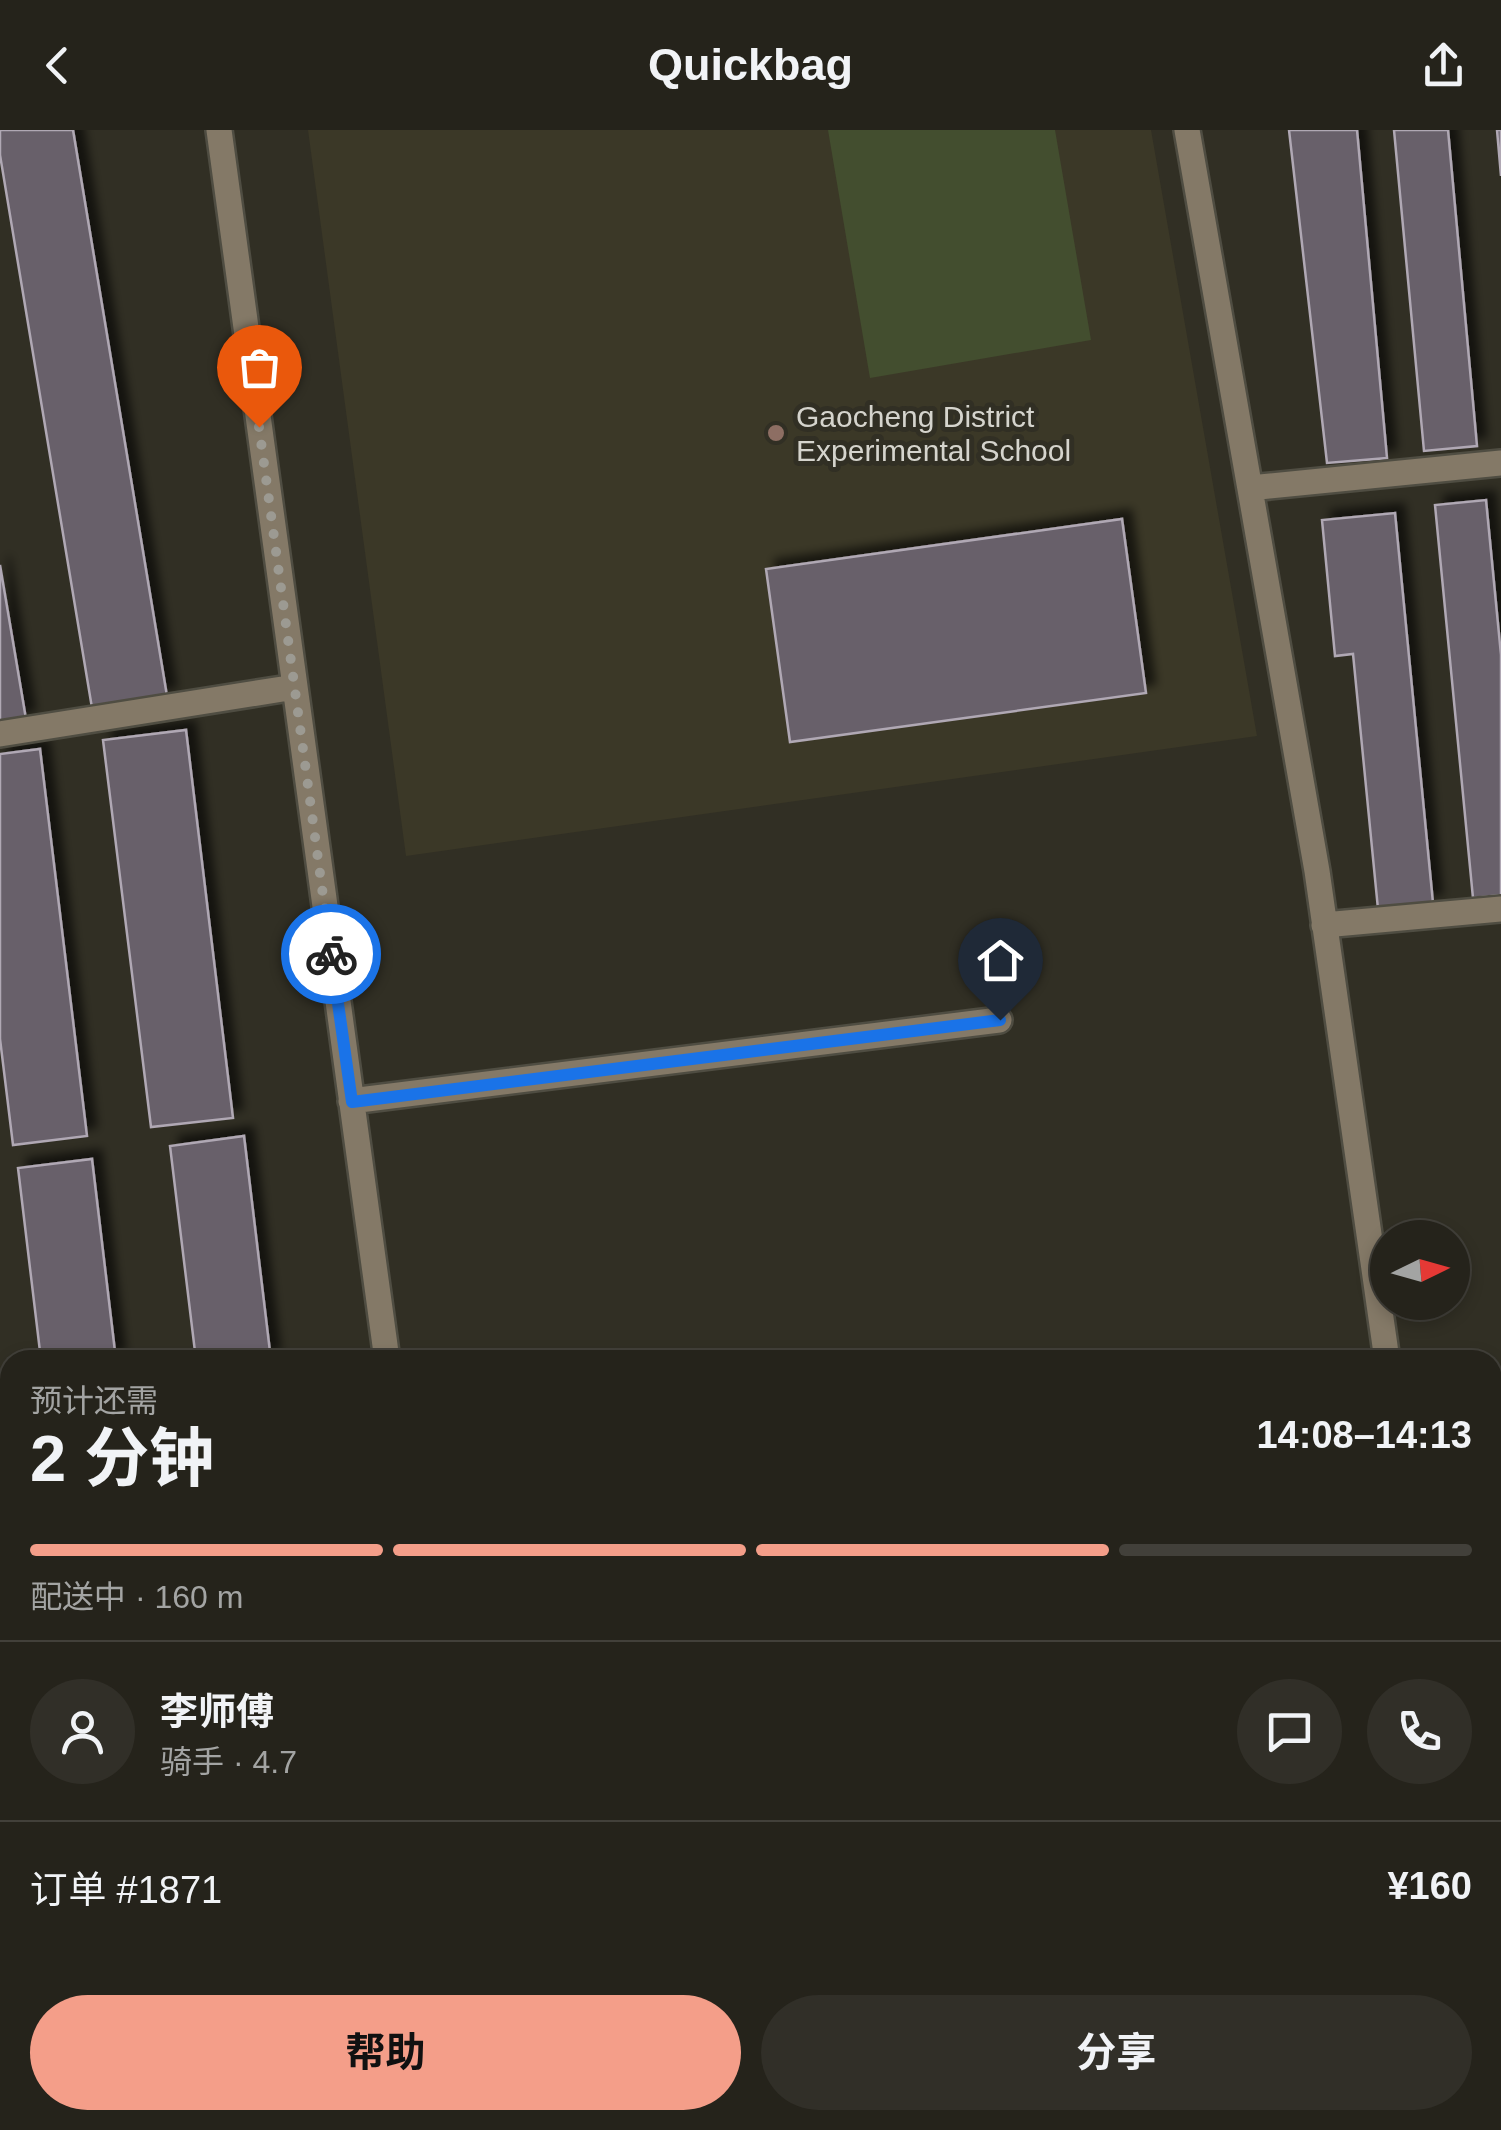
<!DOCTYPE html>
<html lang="zh">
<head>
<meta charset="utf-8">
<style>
  body { margin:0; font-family:Helvetica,"Noto Sans SC",sans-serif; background:#312f28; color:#f1f3f6; height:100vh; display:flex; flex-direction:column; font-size:38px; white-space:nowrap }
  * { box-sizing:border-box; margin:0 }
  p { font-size:32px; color:#a3a4a3 }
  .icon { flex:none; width:55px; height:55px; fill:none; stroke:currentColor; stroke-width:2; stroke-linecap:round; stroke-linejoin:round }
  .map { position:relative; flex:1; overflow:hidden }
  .side { position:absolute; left:0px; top:1220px; width:1502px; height:780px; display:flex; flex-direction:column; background:#25231b; border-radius:30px 30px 0 0; box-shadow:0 5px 15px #0003,0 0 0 2px #42403a }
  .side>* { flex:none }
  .needle { width:65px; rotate:85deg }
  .controls { position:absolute; left:1370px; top:1090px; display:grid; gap:20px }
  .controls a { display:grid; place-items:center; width:100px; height:100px; border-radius:50%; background:#25231b; box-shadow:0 5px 15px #0003,0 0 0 2px #42403a; font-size:50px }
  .pin { position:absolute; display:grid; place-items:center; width:85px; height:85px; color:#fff; margin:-102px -42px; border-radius:50% 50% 50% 0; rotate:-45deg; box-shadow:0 0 10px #0007 }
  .pin .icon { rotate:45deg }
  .courier { position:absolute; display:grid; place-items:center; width:100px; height:100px; margin:-50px; border:8px solid #1a73e8; border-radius:50%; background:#fff; color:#222; box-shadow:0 2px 12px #0007 }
  .overview em { font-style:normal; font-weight:700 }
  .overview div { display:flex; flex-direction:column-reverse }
  .overview { display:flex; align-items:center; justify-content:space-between; height:170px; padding:0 30px }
  h1 { font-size:65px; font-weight:700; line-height:75px }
  .bar { display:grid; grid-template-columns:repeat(4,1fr); gap:15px 10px; align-content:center; height:120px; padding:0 30px }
  .bar i { height:12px; border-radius:8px; background:#42403a }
  .bar .active { background:#f49e89 }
  .bar p { grid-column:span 4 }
  .line { display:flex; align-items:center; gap:25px; padding:0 30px; border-top:2px solid #42403a }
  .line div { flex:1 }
  .round { display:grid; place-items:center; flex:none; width:105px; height:105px; border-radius:52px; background:#312f28 }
  .button { display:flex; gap:20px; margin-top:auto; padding:20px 30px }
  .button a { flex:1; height:115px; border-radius:60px; background:#f49e89; color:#111; font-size:40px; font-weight:700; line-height:115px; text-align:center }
  .button a+a { background:#312f28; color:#f1f3f6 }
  header { display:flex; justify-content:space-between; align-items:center; height:130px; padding:0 30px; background:#25231b; font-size:45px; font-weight:700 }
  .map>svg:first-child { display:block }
  .built { fill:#3b3827 }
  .green { fill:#434e2f }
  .building { fill:#67606a; stroke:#b0a8b4; stroke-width:2.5; filter:url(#shadow) }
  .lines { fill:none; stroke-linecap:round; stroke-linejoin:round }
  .minor-casing { stroke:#4f4d42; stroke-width:30 }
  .minor { stroke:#847967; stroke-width:25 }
  .done { stroke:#9c9a92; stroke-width:10; stroke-dasharray:0 18 }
  .route { stroke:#1a73e8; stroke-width:12 }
  .education-dot { fill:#8d6e63; stroke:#312f24; stroke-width:4 }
  .labels { text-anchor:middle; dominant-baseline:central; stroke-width:10; stroke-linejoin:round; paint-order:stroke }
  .poi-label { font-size:30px; fill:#d5d4cd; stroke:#312f24; text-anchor:start }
</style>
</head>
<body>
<header><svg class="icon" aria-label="back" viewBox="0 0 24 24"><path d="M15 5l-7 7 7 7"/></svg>Quickbag<svg class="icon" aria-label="share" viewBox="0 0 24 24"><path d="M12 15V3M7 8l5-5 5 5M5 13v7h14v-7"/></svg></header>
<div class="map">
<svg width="1501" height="2000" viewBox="0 0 1501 2000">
  <defs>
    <filter id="shadow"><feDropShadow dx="9" dy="-9" stdDeviation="5" flood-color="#0009"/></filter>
  </defs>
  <rect width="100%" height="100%" fill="#312f24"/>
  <path class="built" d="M308,0H1151L1257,606L406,726Z"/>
  <path class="green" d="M828,0H1055L1091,210L870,248Z"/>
  <path class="building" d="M0,0H73L167,566L92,578L0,25Z
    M1289,0H1357L1387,328L1327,333Z
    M1394,0H1448L1477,316L1424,321Z
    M1497,0H1501V46Z
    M1486,370L1501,525V765L1473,768L1435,375Z
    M1395,383L1433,773L1378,779L1353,524L1335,526L1322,390Z
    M1122,389L1146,563L790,612L766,439Z
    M0,435L26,589L0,594Z
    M186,600L233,988L151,997L103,610Z
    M40,619L87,1006L13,1015L0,909V624Z
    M244,1006L271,1230H196L170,1016Z
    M92,1029L116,1230H41L18,1038Z
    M1501,1668V1988L1492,1900V1669Z
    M608,1990H681L682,2000H609Z
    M793,1990H862L863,2000H794Z
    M968,1990H1037L1038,2000H969Z
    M1150,1990H1219L1220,2000H1151Z
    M1330,1990H1399L1400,2000H1331Z"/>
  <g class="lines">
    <defs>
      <path id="minor" d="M219,0L387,1230
        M1187,0L1317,741L1387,1230
        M1250,358L1501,333
        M0,604L295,557
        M1324,795L1501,779
        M351,971L999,890
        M1492,1557L1501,1556
        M0,1711L10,1709
        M482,1990L483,2000"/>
    </defs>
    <use href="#minor" class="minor-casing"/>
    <use href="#minor" class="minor"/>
  </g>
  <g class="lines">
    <path class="done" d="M259,297L331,824"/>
    <path class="route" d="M331,824L352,972L1000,890"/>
  </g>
  <circle class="education-dot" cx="776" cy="303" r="10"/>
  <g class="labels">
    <g class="poi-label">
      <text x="796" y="286">Gaocheng District<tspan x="796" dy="34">Experimental School</tspan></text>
    </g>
  </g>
</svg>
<div class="controls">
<a><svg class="needle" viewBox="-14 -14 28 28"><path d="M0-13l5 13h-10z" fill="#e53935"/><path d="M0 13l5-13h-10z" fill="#a3a4a3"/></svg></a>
</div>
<div class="pin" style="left:259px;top:297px;background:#ea580c"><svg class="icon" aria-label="bag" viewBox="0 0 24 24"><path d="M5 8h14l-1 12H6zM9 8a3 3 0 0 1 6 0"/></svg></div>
<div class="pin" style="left:1000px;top:890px;background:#1f2937"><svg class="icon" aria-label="home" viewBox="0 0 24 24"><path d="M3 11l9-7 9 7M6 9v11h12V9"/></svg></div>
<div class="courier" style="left:331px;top:824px"><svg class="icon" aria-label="bike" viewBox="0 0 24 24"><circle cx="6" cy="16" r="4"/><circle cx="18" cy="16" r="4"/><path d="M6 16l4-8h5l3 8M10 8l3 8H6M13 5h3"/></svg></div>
<section class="side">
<div class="overview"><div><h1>2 分钟</h1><p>预计还需</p></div><em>14:08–14:13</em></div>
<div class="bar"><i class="active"></i><i class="active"></i><i class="active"></i><i></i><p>配送中 · 160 m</p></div>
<div class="line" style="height:180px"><a class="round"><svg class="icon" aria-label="person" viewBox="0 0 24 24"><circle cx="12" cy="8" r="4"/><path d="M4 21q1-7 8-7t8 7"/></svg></a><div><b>李师傅</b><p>骑手 · 4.7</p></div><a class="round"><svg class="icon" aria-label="chat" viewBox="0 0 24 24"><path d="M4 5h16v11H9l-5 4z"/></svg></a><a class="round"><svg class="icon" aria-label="phone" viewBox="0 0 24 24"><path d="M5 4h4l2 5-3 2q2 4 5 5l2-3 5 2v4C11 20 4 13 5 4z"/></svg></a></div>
<div class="line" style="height:130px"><div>订单 #1871</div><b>¥160</b></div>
<div class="button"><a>帮助</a><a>分享</a></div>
</section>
</div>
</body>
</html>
